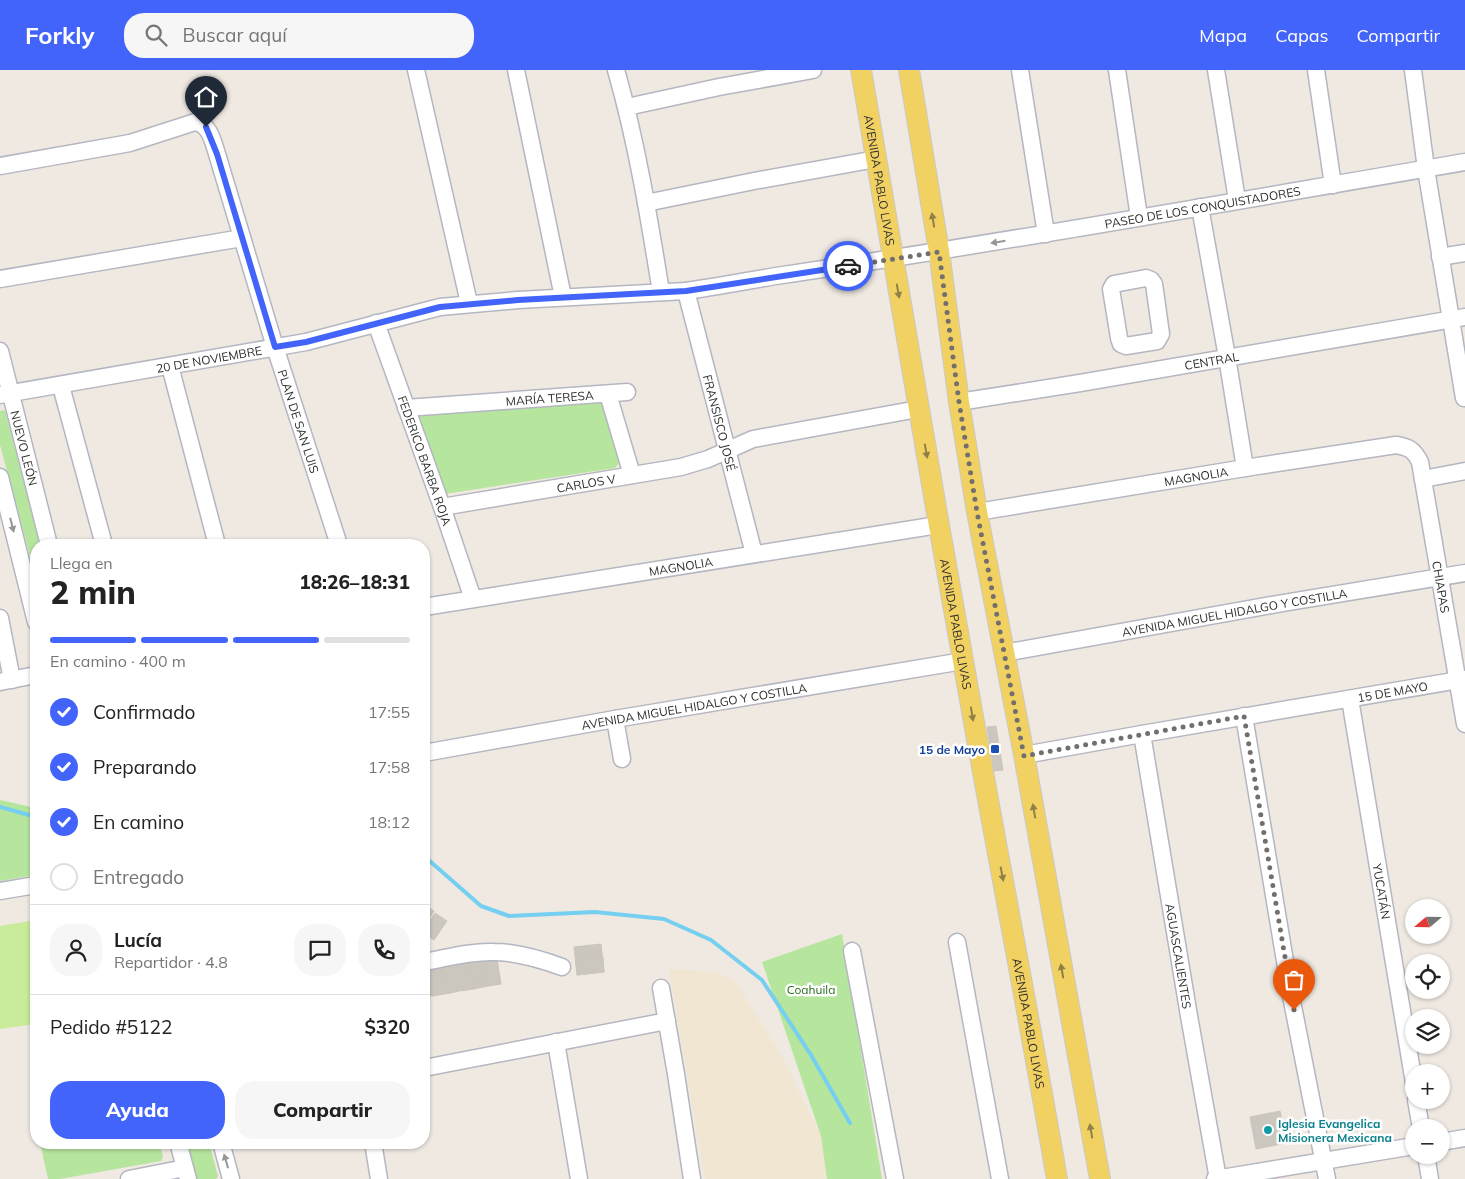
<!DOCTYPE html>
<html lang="es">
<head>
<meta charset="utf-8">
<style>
  body { margin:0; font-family:Mulish,sans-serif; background:#f6f6f6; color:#222; height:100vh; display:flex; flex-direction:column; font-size:19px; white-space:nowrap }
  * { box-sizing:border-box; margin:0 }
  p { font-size:16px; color:#767676 }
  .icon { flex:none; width:28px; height:28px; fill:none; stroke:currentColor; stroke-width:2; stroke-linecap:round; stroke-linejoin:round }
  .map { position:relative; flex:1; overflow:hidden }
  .sheet { position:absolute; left:30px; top:469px; width:400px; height:610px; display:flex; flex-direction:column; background:#fff; border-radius:20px; box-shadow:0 1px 4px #0004 }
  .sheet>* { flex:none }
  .needle { width:32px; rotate:250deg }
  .buttons { position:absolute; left:1405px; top:829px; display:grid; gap:10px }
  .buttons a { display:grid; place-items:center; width:45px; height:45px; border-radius:50%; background:#fff; box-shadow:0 1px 4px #0004; font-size:25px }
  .pin { position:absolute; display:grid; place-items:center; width:42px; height:42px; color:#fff; margin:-51px -21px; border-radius:50% 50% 50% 0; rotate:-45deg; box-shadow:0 0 5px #0007 }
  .pin .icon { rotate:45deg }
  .courier { position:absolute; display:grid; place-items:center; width:50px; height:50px; margin:-25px; border:4px solid #4264fb; border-radius:50%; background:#fff; color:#222; box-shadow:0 1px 6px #0007 }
  .head em { font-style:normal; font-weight:800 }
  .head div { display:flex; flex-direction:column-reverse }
  .head { display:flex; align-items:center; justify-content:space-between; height:85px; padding:0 20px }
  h1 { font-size:32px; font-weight:800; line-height:38px }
  .bar { display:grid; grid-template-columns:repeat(4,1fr); gap:8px 5px; align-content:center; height:60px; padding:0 20px }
  .bar i { height:6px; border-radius:4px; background:#e0e0e0 }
  .bar .current { background:#4264fb }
  .bar p { grid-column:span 4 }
  .line { display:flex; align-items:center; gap:12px; padding:0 20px; border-top:1px solid #e0e0e0 }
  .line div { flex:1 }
  .round { display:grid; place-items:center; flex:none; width:52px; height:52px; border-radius:20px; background:#f6f6f6 }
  ol { padding:0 20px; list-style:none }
  li { display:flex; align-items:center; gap:15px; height:55px }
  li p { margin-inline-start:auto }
  li .icon { padding:5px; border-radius:50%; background:#4264fb; color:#fff; stroke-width:4 }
  li:last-child { color:#767676 }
  li i { width:28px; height:28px; border:2px solid #e0e0e0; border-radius:50% }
  .cta { display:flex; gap:10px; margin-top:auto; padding:10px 20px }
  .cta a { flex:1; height:58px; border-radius:20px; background:#4264fb; color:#fff; font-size:20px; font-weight:800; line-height:58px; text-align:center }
  .cta a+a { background:#f6f6f6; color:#222 }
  header { display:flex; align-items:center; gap:30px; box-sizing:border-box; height:70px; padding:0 25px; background:#4264fb; color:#fff }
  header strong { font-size:24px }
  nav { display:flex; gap:28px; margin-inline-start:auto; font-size:18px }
  .search { width:350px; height:45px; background:#f6f6f6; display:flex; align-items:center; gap:12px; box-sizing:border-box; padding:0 18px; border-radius:20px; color:#767676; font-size:19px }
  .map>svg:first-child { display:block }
  .education { fill:#f0e6d1 }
  .green { fill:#b6e59e }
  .pitch { fill:#c9ec9a }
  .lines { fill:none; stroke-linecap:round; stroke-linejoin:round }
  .stream { stroke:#75cff0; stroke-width:4 }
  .building { fill:#cbc7bf; stroke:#cbc5ba }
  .minor-casing { stroke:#b4b7c1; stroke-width:19 }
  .major-casing { stroke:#c9c9c9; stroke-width:22 }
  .minor { stroke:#fff; stroke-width:16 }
  .major { stroke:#f2d163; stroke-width:20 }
  .oneway { fill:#908048 }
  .oneway2 { fill:#969696 }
  .done { stroke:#726f6d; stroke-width:5; stroke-dasharray:0 9 }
  .route { stroke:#4264fb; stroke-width:6 }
  .transit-dot { fill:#1a4fb4; stroke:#fff; stroke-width:2 }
  .culture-dot { fill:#0f9aa8; stroke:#fff; stroke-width:2 }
  .labels { text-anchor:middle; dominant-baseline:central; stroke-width:5; stroke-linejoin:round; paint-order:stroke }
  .street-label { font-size:12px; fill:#2e2e2e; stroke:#fff }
  .transit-label { font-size:12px; font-weight:bold; fill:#164399; stroke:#fff; text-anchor:end }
  .park-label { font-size:12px; fill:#2c6e1b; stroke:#fff }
  .culture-label { font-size:12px; font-weight:bold; fill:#0d838f; stroke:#fff; text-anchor:start }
</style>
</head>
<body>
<header>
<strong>Forkly</strong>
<div class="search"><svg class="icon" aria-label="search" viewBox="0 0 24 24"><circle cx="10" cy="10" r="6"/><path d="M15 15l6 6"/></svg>Buscar aquí</div>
<nav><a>Mapa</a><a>Capas</a><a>Compartir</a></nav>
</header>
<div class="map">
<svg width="1465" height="1109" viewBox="0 0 1465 1109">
  <rect width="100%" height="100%" fill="#efe9e1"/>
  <path class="education" d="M669,899L718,902L736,912L783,989L821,1066L828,1109H705Z"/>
  <path class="green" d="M600,332L605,337L619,393L615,398L445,424L414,351L421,344Z
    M5,340L40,475H36V508L0,375V341Z
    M0,730L36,738V805L0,811Z
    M842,864L882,1109H827L821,1066L762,892Z
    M40,1073H159L163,1086L161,1091L60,1109H48Z
    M181,1073H209L218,1106L216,1109H191Z"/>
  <path class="pitch" d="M36,850V954L0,959V856Z"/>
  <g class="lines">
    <path class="stream" d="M0,737L36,747
      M424,786L481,836L509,846L595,842L664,849L711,870L762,910L811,985L850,1053"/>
  </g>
  <path class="building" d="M996,656L1003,700L994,701L987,657Z
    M424,834L434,841L424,856Z
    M435,843L447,851L434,870L424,863V859Z
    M601,874L604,902L577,905L574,877Z
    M603,887L604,902L577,905L576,890Z
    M497,889L501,914L488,916L484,892Z
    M483,891L488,916L474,919L469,893Z
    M469,893L474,919L460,921L455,896Z
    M455,896L459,921L446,924L441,898Z
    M441,898L445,924L432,926L427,901Z
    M424,901H427L431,926L424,928Z
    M1280,1041L1287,1073L1256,1079L1250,1047Z"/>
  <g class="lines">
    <defs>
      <g id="minor">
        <path d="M416,0L469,233"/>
        <path d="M516,0L563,227"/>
        <path d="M616,0C637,73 649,148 661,222"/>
        <path d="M1020,0L1046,164"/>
        <path d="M1117,0L1139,147"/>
        <path d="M1216,0L1237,130"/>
        <path d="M1316,0L1333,115"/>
        <path d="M1413,0L1426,99L1464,328"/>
        <path d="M627,37L719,17L813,0"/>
        <path id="s1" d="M0,96L130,73L195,52C210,54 213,72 217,84L275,277L339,475"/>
        <path d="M646,133L754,111L876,89"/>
        <path d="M1200,137L1227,287L1245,398"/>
        <path d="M1440,187L1465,183"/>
        <path d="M1146,208L1151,210L1154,214L1161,264L1157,271L1126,276L1121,274L1119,268L1111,219L1114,214Z"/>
        <path d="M0,209L242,168"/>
        <path id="s2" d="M686,221L754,484"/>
        <path id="s3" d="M376,253L442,437L473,529"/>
        <path id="s4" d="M0,281L49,475"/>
        <path d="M170,296L217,475"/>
        <path d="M61,316L104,475"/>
        <path d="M608,324L632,405"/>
        <path id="s5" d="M0,325L306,272L440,237L518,230L686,221C716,217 746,211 776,206C1006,172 1235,131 1465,92"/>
        <path id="s6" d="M959,332L1080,313L1465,247"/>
        <path id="s7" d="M406,338L627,322"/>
        <path d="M0,407L36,552"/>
        <path d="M1423,409L1465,401"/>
        <path id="s8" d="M442,437L681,397L708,389L753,369L918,339"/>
        <path id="s9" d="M977,442L1245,398L1396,375C1409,377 1414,380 1420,392L1465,654"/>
        <path id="s10" d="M424,537L938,455"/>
        <path d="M0,548L12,610"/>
        <path id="s11" d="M1004,583L1283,533L1465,503"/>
        <path d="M0,612L36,605"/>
        <path id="s12" d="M1350,629L1414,1013"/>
        <path d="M1244,646L1290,921L1327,1109"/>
        <path d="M615,649L622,689"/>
        <path id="s13" d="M1142,664L1189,946L1218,1109"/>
        <path id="s14" d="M424,683L615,649L963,591"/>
        <path id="s15" d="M1024,685L1142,664L1465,609"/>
        <path d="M0,821L36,815"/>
        <path d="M957,872L1000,1109"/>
        <path d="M852,881L895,1109"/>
        <path d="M424,892C447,888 470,881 494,882C517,882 540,889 562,897"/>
        <path d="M661,918L676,1004L692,1109"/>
        <path d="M556,972L579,1109"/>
        <path d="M424,998L667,951"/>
        <path d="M1416,1030L1421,1058"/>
        <path d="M178,1072L188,1109"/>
        <path d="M221,1072L231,1109"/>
        <path d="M373,1072L379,1109"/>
        <path d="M1441,1072L1465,1068"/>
        <path d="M1426,1085L1430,1109"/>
        <path d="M129,1109L185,1098"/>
        <path d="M1215,1109L1414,1076"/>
      </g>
      <g id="major">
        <path id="s16" d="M861,0C899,219 935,439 975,658C1002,808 1031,958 1057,1109"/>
        <path d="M909,0L939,181L959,332L977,442L1024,685L1100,1109"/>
      </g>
    </defs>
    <use href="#minor" class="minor-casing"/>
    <use href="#major" class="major-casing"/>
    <use href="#minor" class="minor"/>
    <use href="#major" class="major"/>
  </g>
  <defs><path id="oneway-solid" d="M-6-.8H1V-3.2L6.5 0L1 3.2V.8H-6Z" transform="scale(1.25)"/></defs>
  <g class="oneway">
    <use href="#oneway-solid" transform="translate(933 150) rotate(-99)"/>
    <use href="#oneway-solid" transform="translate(898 221) rotate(80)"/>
    <use href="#oneway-solid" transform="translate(926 381) rotate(80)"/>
    <use href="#oneway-solid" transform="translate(972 644) rotate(81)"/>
    <use href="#oneway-solid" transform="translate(1034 741) rotate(-100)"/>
    <use href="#oneway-solid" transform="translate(1002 804) rotate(79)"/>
    <use href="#oneway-solid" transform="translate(1062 901) rotate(-100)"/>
    <use href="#oneway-solid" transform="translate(1091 1061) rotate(-100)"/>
  </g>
  <g class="oneway2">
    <use href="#oneway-solid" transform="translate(998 172) rotate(171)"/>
    <use href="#oneway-solid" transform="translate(12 455) rotate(76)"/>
    <use href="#oneway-solid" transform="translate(226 1091) rotate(-106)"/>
  </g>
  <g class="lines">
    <path class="done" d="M848,196L939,182L959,332L977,442L1024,686L1244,646L1294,940"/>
    <path class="route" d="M206,57L217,84L275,277L306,272L440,237L518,230L686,221L848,196"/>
  </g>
  <rect class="transit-dot" x="990" y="674" width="10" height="10" rx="2.5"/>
  <circle class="culture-dot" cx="1268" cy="1060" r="5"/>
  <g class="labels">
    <g class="street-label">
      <text stroke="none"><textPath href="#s16" startOffset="112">AVENIDA PABLO LIVAS</textPath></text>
      <text stroke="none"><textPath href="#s5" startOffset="1219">PASEO DE LOS CONQUISTADORES</textPath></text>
      <text stroke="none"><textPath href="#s5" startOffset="212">20 DE NOVIEMBRE</textPath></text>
      <text stroke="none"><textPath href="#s6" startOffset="256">CENTRAL</textPath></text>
      <text stroke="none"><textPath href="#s7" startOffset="144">MARÍA TERESA</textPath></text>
      <text stroke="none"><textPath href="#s1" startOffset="521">PLAN DE SAN LUIS</textPath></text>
      <text stroke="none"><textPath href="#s2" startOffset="136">FRANSISCO JOSÉ</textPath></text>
      <text stroke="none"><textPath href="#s4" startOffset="100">NUEVO LEÓN</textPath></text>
      <text stroke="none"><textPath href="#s3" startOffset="146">FEDERICO BARBA ROJA</textPath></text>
      <text stroke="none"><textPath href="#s9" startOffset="222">MAGNOLIA</textPath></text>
      <text stroke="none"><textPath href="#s8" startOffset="146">CARLOS V</textPath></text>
      <text stroke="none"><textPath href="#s10" startOffset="260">MAGNOLIA</textPath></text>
      <text stroke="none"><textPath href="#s9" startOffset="582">CHIAPAS</textPath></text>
      <text stroke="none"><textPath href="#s11" startOffset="234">AVENIDA MIGUEL HIDALGO Y COSTILLA</textPath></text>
      <text stroke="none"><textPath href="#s16" startOffset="562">AVENIDA PABLO LIVAS</textPath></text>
      <text stroke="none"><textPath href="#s15" startOffset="374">15 DE MAYO</textPath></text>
      <text stroke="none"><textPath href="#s14" startOffset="274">AVENIDA MIGUEL HIDALGO Y COSTILLA</textPath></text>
      <text stroke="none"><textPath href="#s12" startOffset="195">YUCATÁN</textPath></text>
      <text stroke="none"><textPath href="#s13" startOffset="225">AGUASCALIENTES</textPath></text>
      <text stroke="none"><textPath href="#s16" startOffset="968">AVENIDA PABLO LIVAS</textPath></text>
    </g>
    <g class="transit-label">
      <text x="985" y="679">15 de Mayo</text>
    </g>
    <g class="park-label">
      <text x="811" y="919">Coahuila</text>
    </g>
    <g class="culture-label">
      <text x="1278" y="1053">Iglesia Evangelica<tspan x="1278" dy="14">Misionera Mexicana</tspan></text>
    </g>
  </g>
</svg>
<div class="buttons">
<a><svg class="needle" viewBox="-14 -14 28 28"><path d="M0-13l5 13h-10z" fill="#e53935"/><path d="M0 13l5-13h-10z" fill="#767676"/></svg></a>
<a><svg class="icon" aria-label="locate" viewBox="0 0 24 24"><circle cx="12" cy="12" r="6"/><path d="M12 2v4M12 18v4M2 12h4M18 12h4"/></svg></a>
<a><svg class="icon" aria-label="layers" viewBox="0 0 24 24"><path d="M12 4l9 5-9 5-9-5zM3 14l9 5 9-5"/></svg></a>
<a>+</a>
<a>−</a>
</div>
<div class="pin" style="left:1294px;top:940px;background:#ea580c"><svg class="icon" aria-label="bag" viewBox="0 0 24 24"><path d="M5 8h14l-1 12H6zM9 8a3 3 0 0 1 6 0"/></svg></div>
<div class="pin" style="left:206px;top:57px;background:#1f2937"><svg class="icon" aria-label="home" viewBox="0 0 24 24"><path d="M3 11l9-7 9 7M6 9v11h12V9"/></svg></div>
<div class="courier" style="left:848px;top:196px"><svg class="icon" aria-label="car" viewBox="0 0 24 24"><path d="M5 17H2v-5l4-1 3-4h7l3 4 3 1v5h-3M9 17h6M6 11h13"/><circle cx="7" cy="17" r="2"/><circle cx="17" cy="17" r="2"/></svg></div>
<section class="sheet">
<div class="head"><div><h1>2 min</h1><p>Llega en</p></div><em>18:26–18:31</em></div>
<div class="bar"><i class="current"></i><i class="current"></i><i class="current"></i><i></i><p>En camino · 400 m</p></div>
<ol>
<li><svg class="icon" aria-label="check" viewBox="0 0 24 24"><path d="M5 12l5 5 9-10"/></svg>Confirmado<p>17:55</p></li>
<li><svg class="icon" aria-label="check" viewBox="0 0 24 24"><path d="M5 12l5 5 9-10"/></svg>Preparando<p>17:58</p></li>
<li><svg class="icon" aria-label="check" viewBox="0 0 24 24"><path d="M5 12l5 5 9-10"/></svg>En camino<p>18:12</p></li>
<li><i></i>Entregado</li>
</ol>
<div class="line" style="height:90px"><a class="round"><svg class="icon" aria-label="person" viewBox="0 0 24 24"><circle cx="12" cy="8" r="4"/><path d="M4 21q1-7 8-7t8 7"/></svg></a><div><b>Lucía</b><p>Repartidor · 4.8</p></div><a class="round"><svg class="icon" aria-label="chat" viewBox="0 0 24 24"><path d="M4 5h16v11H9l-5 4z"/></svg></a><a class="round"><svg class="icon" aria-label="phone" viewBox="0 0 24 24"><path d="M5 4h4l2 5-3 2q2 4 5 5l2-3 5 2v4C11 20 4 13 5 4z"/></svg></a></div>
<div class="line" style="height:65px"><div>Pedido #5122</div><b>$320</b></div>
<div class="cta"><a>Ayuda</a><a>Compartir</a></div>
</section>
</div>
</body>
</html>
